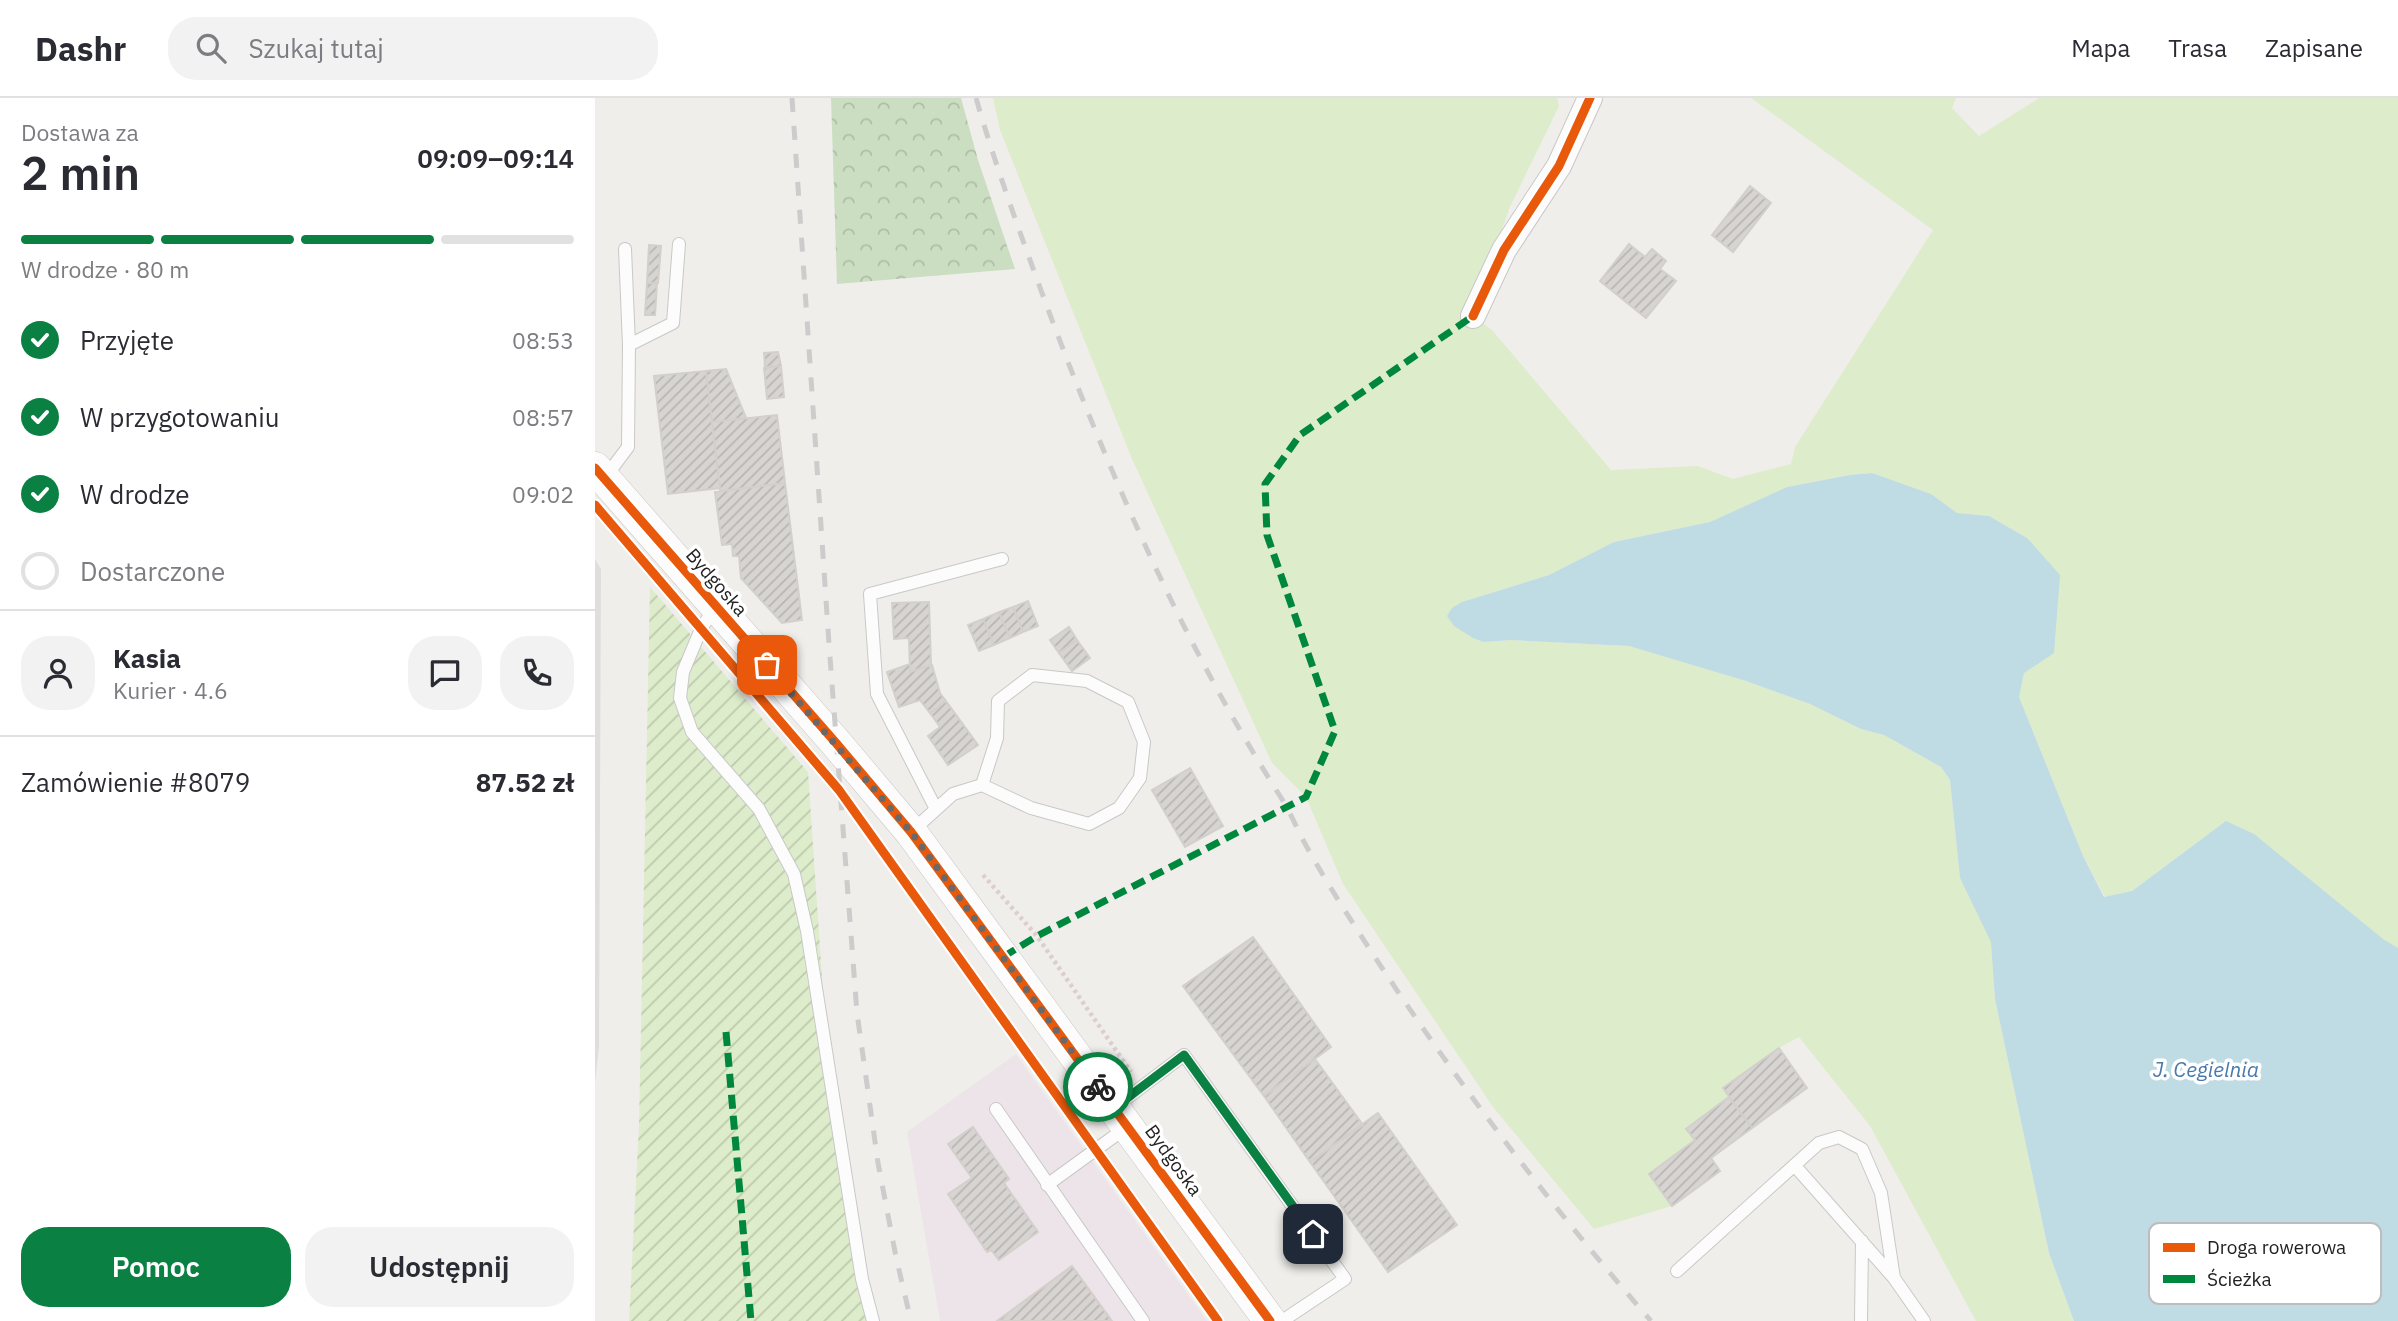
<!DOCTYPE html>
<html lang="pl">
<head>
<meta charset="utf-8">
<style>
  body { margin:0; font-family:"IBM Plex Sans",sans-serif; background:#f2f2f3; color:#2b2b33; height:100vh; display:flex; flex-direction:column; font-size:26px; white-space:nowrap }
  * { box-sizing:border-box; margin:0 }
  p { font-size:23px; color:#7c7c81 }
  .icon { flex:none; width:38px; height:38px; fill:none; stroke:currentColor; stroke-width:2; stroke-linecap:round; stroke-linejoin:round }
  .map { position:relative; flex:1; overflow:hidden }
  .drawer { display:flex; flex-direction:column; background:#fff; width:595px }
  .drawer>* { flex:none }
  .pin { position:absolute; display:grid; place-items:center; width:60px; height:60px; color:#fff; margin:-30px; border-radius:14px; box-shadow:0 4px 10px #0006 }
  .courier { position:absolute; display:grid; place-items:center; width:70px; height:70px; margin:-35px; border:5px solid #0b8043; border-radius:50%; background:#fff; color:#222; box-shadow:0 2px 9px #0007 }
  .head em { font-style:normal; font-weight:600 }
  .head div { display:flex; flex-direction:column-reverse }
  .head { display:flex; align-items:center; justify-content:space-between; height:119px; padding:0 21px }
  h1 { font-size:46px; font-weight:600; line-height:52px }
  .bar { display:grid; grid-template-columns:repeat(4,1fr); gap:10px 7px; align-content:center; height:84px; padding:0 21px }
  .bar i { height:9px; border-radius:5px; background:#e1e1e2 }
  .bar .active { background:#0b8043 }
  .bar p { grid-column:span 4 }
  .line { display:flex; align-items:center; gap:18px; padding:0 21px; border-top:2px solid #e1e1e2 }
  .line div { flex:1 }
  .round { display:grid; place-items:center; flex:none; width:74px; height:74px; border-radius:28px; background:#f2f2f3 }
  ol { padding:0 21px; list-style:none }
  li { display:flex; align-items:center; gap:21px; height:77px }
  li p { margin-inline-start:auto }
  li .icon { padding:7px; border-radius:50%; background:#0b8043; color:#fff; stroke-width:4 }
  li:last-child { color:#7c7c81 }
  li i { width:38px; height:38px; border:4px solid #e1e1e2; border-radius:50% }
  .button { display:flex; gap:14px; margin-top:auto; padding:14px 21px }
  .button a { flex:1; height:80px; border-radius:28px; background:#0b8043; color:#fff; font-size:28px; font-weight:600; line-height:80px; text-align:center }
  .button a+a { background:#f2f2f3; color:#2b2b33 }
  header { display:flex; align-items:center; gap:42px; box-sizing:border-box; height:98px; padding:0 35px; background:#fff; border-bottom:2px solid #e1e1e2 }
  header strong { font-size:33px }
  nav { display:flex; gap:38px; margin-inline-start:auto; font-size:24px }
  .search { width:490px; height:63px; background:#f2f2f3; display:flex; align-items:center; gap:18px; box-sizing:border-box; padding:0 24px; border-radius:28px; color:#7c7c81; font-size:26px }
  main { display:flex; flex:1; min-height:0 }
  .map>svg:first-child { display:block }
  .residential { fill:#dfdedc }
  .industrial { fill:#ede4e9 }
  .grass { fill:#ddeccb }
  .forest { fill:url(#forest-crowns) }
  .garden { fill:url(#garden-furrows) }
  .water { fill:#bfdbe3 }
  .building { fill:url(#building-hatch); stroke:#d3d0cc; stroke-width:2 }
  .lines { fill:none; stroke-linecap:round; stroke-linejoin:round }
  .service-casing { stroke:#c9c8c7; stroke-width:14 }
  .minor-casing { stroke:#c9c8c7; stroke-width:26 }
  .tertiary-casing { stroke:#c9c8c7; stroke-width:33 }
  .path { stroke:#dccecd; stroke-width:4.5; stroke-dasharray:3.5 3.5; stroke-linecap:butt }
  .service { stroke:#fdfcfc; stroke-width:12 }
  .minor { stroke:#fdfcfc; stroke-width:24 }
  .tertiary { stroke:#fdfcfc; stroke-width:32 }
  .rail { stroke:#ccc; stroke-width:5; stroke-dasharray:14 14; stroke-linecap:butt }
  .quiet { stroke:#00873e; stroke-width:7; stroke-dasharray:14 7; stroke-linecap:butt }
  .cycleway-casing { stroke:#fff; stroke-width:13 }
  .cycleway { stroke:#e8590c; stroke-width:9 }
  .done { stroke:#6a6968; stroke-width:7; stroke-dasharray:0 12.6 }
  .route { stroke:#0b8043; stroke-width:9 }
  .labels { text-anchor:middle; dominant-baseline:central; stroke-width:7; stroke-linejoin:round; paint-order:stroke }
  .street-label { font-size:19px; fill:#222; stroke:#fff }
  .water-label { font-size:21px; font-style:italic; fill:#4a7aab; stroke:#fff }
  .key { fill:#fff; stroke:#bdbdbd; stroke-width:2 }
  .key-label { font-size:19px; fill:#222 }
</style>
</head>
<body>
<header>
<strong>Dashr</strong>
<div class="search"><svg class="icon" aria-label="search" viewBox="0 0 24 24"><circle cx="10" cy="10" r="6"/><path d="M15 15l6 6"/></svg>Szukaj tutaj</div>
<nav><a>Mapa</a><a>Trasa</a><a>Zapisane</a></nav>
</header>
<main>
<section class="drawer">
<div class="head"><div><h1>2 min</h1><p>Dostawa za</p></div><em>09:09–09:14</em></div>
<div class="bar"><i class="active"></i><i class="active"></i><i class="active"></i><i></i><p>W drodze · 80 m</p></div>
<ol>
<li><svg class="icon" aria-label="check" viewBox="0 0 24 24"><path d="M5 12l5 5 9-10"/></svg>Przyjęte<p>08:53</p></li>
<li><svg class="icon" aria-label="check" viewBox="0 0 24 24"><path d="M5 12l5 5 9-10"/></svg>W przygotowaniu<p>08:57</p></li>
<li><svg class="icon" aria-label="check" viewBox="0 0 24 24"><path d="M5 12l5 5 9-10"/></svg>W drodze<p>09:02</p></li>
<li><i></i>Dostarczone</li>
</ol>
<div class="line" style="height:126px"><a class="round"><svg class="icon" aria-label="person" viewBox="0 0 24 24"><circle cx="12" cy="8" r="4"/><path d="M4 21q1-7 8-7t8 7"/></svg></a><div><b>Kasia</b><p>Kurier · 4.6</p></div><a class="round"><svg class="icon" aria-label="chat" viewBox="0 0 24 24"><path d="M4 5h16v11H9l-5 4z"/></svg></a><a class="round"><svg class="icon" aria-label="phone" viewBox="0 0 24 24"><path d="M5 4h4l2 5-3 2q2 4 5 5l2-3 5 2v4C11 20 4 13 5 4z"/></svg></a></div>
<div class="line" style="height:91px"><div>Zamówienie #8079</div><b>87.52 zł</b></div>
<div class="button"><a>Pomoc</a><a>Udostępnij</a></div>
</section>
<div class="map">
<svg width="1803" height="1223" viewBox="0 0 1803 1223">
  <defs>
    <pattern id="forest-crowns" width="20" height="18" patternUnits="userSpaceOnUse" patternTransform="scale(1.75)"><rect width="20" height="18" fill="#cbdec1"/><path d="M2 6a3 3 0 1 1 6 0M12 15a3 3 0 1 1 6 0" fill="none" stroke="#aebea6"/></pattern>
    <pattern id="garden-furrows" width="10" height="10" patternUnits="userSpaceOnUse" patternTransform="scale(1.75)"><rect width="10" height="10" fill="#ddeccb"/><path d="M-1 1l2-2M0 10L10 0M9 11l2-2" fill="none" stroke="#bdcaae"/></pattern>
    <pattern id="building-hatch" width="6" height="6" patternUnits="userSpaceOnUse" patternTransform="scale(1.75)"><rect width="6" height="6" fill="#d7d4d2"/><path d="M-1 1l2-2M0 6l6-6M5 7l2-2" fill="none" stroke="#b8b6b4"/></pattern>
  </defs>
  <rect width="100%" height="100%" fill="#f0eeeb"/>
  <path class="residential" d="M0,461L6,471L4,949L0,985Z"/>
  <path class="industrial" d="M421,956L612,1223H345L312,1034Z"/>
  <path class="grass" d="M398,0H962L964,8L914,111L878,218L897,232L1016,372L1103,368L1138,381L1196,366L1200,349L1338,132L1156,0H1361L1357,10L1384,38L1444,0H1803V850L1608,740L1537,793L1510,799L1488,758L1424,599L1429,575L1432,440L1394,418L1362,415L1336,396L1277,375L1255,377L1192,389L1115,424L1019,444L954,477L867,504L889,544L916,542L1034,548L1151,583L1215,606L1266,631L1289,637L1346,669L1355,682L1365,780L1397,844L1400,901L1454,1155L1479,1223H1381L1275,1028L1204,939L1184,950L1128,990L1134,999L1091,1030L1100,1042L1054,1075L1077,1108L999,1131L898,1009L748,786L711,699L677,665L537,361L405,32Z"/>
  <path class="forest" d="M236,0H366L383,62L420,171L242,186Z"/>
  <path class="garden" d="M55,489L213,674L237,1026L271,1223H34L44,1027Z"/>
  <path class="water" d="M1277,375L1336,396L1362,415L1394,418L1432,440L1465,477L1459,555L1429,575L1424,599L1488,758L1509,799L1537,793L1631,723L1659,736L1788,841L1803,850V1223H1479L1454,1155L1400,901L1396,844L1365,780L1355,682L1346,669L1289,637L1266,631L1215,606L1151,583L1034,548L916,542L889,544L878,540L859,528L852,518L857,510L867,504L954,477L1019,444L1115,424L1192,389L1255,377Z"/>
  <path class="building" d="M1155,88L1176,105L1138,154L1117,137Z
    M1034,146L1050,159L1057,151L1071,163L1065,171L1081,183L1051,220L1005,183Z
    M54,147L66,148L63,185H52Z
    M52,185H62L60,217H50Z
    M183,254L186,268L170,269L169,255Z
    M186,268L189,299L172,301L169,270Z
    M131,271L151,320L117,324L111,273Z
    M111,273L125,390L73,396L59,278Z
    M182,317L190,385L125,393L117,324Z
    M190,385L207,522L187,525L146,480L144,458H138L137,446L127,447L120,394Z
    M433,503L443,528L428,534L418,509Z
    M334,504L336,567L315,574L314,540L299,541L297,505Z
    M418,509L428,534L415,540L404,514Z
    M404,514L415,540L399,547L388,521Z
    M388,521L399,547L384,553L373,527Z
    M474,529L482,542L464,555L455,542Z
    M482,542L495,560L477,573L464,555Z
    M315,566V574L337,567L345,595L351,603L335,615L325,602L304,609L292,574Z
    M351,603L383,647L353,667L333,638L345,629L335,615Z
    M595,670L628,728L590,749L557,692Z
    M658,839L736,949L669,998L588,888Z
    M1184,950L1212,990L1157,1030L1128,990Z
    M720,961L768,1027L715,1064L669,998Z
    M1134,999L1157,1030L1116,1060L1125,1073L1077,1108L1054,1076L1100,1042L1091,1031Z
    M783,1015L862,1127L793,1174L715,1064Z
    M378,1029L414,1081L409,1085L443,1134L404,1162L396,1152L392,1154L353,1096L377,1080L353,1046Z
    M477,1168L517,1223H402Z"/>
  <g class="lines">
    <defs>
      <path id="service" d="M30,151L34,247
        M9,381L33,349L34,247L78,225L84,146
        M120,509L106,531L88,574L85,600L97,634L164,711L199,776L212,833L267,1181L278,1223
        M341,711L282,596L275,496L407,461
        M316,734L358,696L387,687L436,710L494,726L524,710L545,680L549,644L533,604L492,583L437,577L403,603L402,640L387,687
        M519,1010L589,957L750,1181L687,1223
        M401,1011L548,1223
        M1200,1068L1299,1180
        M452,1087L532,1029
        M1082,1173L1224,1045L1244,1039L1267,1051L1286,1095L1299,1180L1329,1223
        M1266,1223L1267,1143"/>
      <path id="minor" d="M878,218L909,152L964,68L995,0"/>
      <path id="tertiary" d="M0,370L241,645L316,734L675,1223"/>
    </defs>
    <use href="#service" class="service-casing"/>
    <use href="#minor" class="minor-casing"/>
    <use href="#tertiary" class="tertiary-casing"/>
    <path class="path" d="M388,777L442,838L536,974"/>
    <use href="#service" class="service"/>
    <use href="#minor" class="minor"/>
    <use href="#tertiary" class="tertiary"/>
    <path class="rail" d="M197,0L234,546L262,915L283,1065L301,1159L316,1223
      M381,0C402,73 428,143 454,214C517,382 589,547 685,698C694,712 701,728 708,742C725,773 744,804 763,833C851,970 949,1100 1056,1223"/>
    <path class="quiet" d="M408,859L442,838L711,699L740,633L672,437L670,386L705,337L878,218
      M131,934L156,1223"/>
    <defs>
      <path id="cycleway" d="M878,218L909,152L964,68L995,0
        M0,370L241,645L316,734L675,1223
        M0,407L244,692L623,1223"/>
    </defs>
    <use href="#cycleway" class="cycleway-casing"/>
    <use href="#cycleway" class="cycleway"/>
  </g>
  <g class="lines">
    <path class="done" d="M172,567L316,734L503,989"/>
    <path class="route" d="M503,989L519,1010L589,957L718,1136"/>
  </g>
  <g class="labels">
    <g class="street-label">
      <text transform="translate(122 484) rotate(49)">Bydgoska</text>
      <text transform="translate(579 1062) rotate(54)">Bydgoska</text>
    </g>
    <g class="water-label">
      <text x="1611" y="971">J. Cegielnia</text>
    </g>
  </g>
  <rect x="1554" y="1125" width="232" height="81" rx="10" class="key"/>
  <rect x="1568" y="1145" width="32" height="9" fill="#e8590c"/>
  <rect x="1568" y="1177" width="32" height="8" fill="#00873e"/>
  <g class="key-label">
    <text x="1612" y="1156">Droga rowerowa</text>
    <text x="1612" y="1188">Ścieżka</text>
  </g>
</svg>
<div class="pin" style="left:172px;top:567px;background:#ea580c"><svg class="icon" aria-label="bag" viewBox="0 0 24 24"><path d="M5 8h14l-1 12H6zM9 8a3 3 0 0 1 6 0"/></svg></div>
<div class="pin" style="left:718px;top:1136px;background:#1f2937"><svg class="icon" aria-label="home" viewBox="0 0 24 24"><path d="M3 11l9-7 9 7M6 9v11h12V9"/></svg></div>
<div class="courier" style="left:503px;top:989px"><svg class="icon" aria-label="bike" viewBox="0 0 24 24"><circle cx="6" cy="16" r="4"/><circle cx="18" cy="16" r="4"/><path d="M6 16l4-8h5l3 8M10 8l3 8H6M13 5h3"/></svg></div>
</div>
</main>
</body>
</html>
